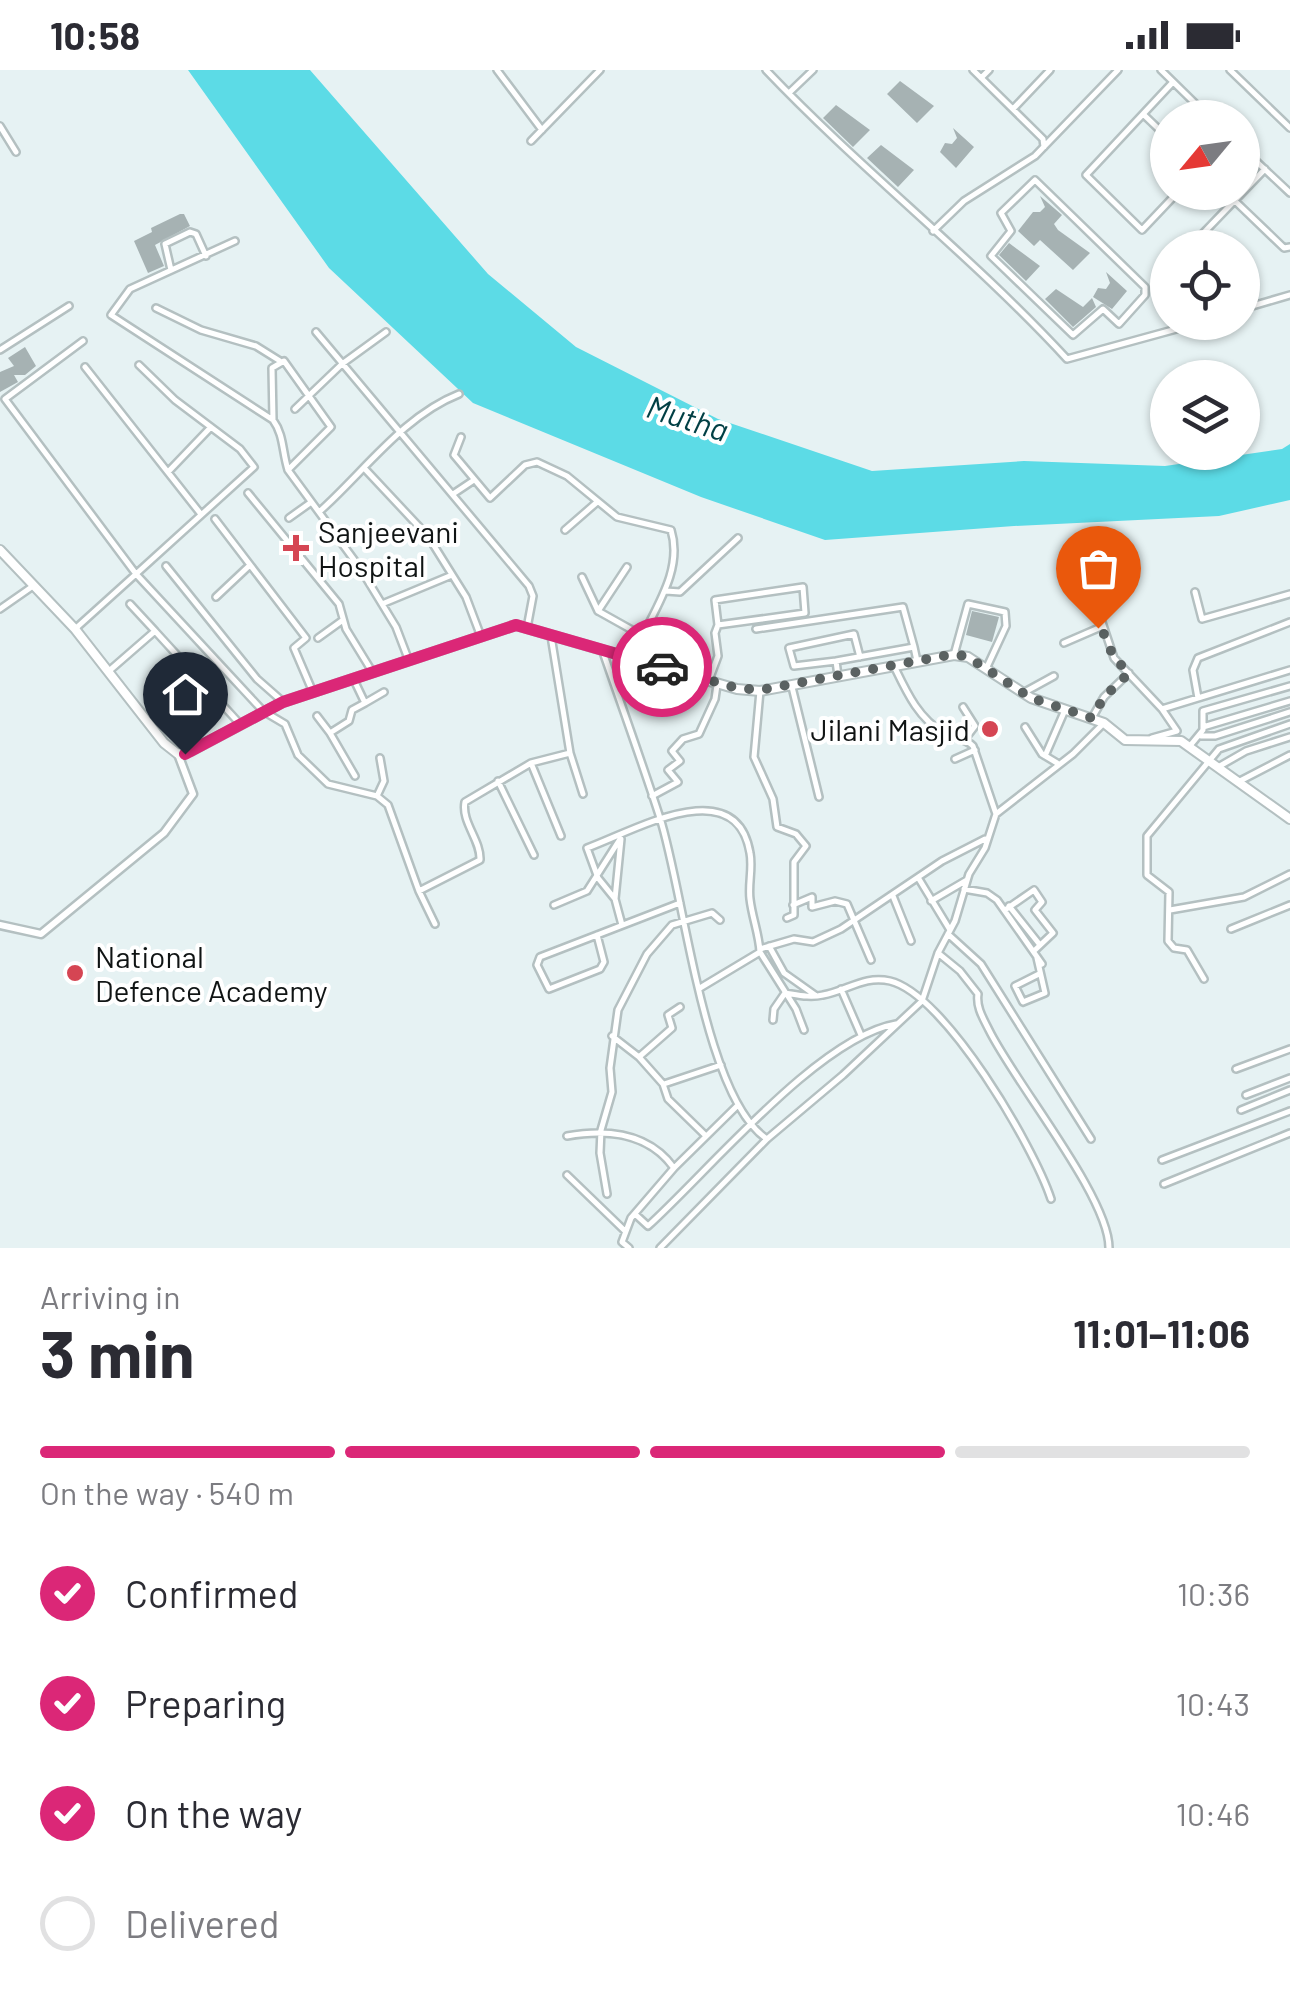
<!DOCTYPE html>
<html lang="en">
<head>
<meta charset="utf-8">
<style>
  body { margin:0; font-family:Barlow,sans-serif; background:#f2f2f3; color:#2b2b33; height:100vh; display:flex; flex-direction:column; font-size:38px; white-space:nowrap }
  * { box-sizing:border-box; margin:0 }
  p { font-size:32px; color:#7c7c81 }
  .icon { flex:none; width:55px; height:55px; fill:none; stroke:currentColor; stroke-width:2; stroke-linecap:round; stroke-linejoin:round }
  .map { position:relative; height:1178px; overflow:hidden }
  .panel { display:flex; flex-direction:column; background:#fff; flex:1 }
  .panel>* { flex:none }
  .needle { width:65px; rotate:241deg }
  .tools { position:absolute; left:1150px; top:30px; display:grid; gap:20px }
  .tools a { display:grid; place-items:center; width:110px; height:110px; border-radius:50%; background:#fff; box-shadow:0 2px 8px #0004; font-size:50px }
  .pin { position:absolute; display:grid; place-items:center; width:85px; height:85px; color:#fff; margin:-102px -42px; border-radius:50% 50% 50% 0; rotate:-45deg; box-shadow:0 0 10px #0007 }
  .pin .icon { rotate:45deg }
  .courier { position:absolute; display:grid; place-items:center; width:100px; height:100px; margin:-50px; border:8px solid #db2777; border-radius:50%; background:#fff; color:#222; box-shadow:0 2px 12px #0007 }
  .summary em { font-style:normal; font-weight:700 }
  .summary div { display:flex; flex-direction:column-reverse }
  .summary { display:flex; align-items:center; justify-content:space-between; height:170px; padding:0 40px }
  h1 { font-size:65px; font-weight:700; line-height:75px }
  .bar { display:grid; grid-template-columns:repeat(4,1fr); gap:15px 10px; align-content:center; height:120px; padding:0 40px }
  .bar i { height:12px; border-radius:8px; background:#e1e1e2 }
  .bar .current { background:#db2777 }
  .bar p { grid-column:span 4 }
  ol { padding:0 40px; list-style:none }
  li { display:flex; align-items:center; gap:30px; height:110px }
  li p { margin-inline-start:auto }
  li .icon { padding:10px; border-radius:50%; background:#db2777; color:#fff; stroke-width:4 }
  li:last-child { color:#7c7c81 }
  li i { width:55px; height:55px; border:5px solid #e1e1e2; border-radius:50% }
  .status { display:flex; justify-content:space-between; align-items:center; height:70px; padding:0 50px; background:#fff; direction:ltr }
  .status svg { height:28px; fill:currentColor }
  .map>svg:first-child { display:block }
  .water { fill:#5cdbe6 }
  .building { fill:#a6b2b3 }
  .lines { fill:none; stroke-linecap:round; stroke-linejoin:round }
  .minor-casing { stroke:#b4c0c1; stroke-width:10 }
  .tertiary-casing { stroke:#b4c0c1; stroke-width:11 }
  .primary-casing { stroke:#b4c0c1; stroke-width:12 }
  .minor { stroke:#fff; stroke-width:5 }
  .tertiary { stroke:#fff; stroke-width:6 }
  .primary { stroke:#fff; stroke-width:8 }
  .done { stroke:#5b6262; stroke-width:10; stroke-dasharray:0 18 }
  .route { stroke:#db2777; stroke-width:12 }
  .poi-dot { fill:#d54553; stroke:#fff; stroke-width:4 }
  .labels { text-anchor:middle; dominant-baseline:central; stroke-width:8; stroke-linejoin:round; paint-order:stroke }
  .poi-label { font-size:30px; fill:#101414; stroke:#fff; text-anchor:start }
  .water-label { font-size:32px; font-style:italic; fill:#013f44; stroke:#fff }
</style>
</head>
<body>
<div class="status"><b>10:58</b><svg viewBox="0 0 49 12"><path d="M0 12V9h3v3zM5 12V6h3v6zM10 12V3h3v9zM15 12V0h3v12zM26 1h20v11H26zM47 4h2v5h-2z"/></svg></div>
<div class="map">
<svg width="1290" height="1178" viewBox="0 0 1290 1178">
  <rect width="100%" height="100%" fill="#e6f2f3"/>
  <path class="water" d="M188,0H310L488,204L576,277L718,349L872,401L1024,391L1165,396L1282,379L1290,374V430L1219,446L1014,456L825,470L701,427L473,333L329,198Z"/>
  <path class="building" d="M900,11L934,36L917,53L887,24Z
    M836,35L870,60L853,77L823,48Z
    M953,58L974,77L956,98L940,82L945,73L952,74L957,68Z
    M881,75L914,100L898,117L867,88Z
    M1040,126L1062,145L1054,154L1058,160L1090,183L1073,200L1040,170L1034,176L1018,161L1033,142H1040L1045,137Z
    M180,144H184L190,156L155,175L164,196L148,203L134,171L152,162L151,158Z
    M1009,173L1040,196L1026,211L999,185Z
    M1106,202L1127,221L1112,239L1093,227L1098,218L1106,219L1110,213Z
    M1056,219L1083,237L1092,228L1096,237L1073,257L1045,229Z
    M25,277L36,296L25,305H14L18,312L0,322V302L14,296L8,288Z
    M972,541L999,547L992,572L966,565Z"/>
  <g class="lines">
    <defs>
      <path id="minor" d="M497,0L542,60
        M766,0C862,101 973,187 1067,289L1202,252
        M973,0L1043,69L1044,77
        M1161,0L1210,48
        M1230,0L1290,58
        M981,8L989,0
        M1173,12L1086,105L1142,160L1178,122
        M790,22L813,0
        M1013,39L1050,0
        M1143,44L1168,68
        M0,56L16,82
        M531,71L600,0
        M1242,78L1290,123
        M1035,110L1145,217V225L1119,254L1103,239L1073,265L991,186L1011,161L1001,143Z
        M1235,131L1284,178L1290,177
        M933,161L964,131L1035,86L1118,0
        M235,171L130,219L111,245L273,350C284,365 282,381 288,400L360,498L396,557L409,591
        M1189,178L1265,99
        M171,200L165,174L190,162L196,164L206,186
        M156,238L201,260L256,276L280,291
        M1242,239L1290,225
        M316,262L529,516L533,526L527,558
        M0,280L69,236
        M139,295L175,330L240,379L254,397L136,504L263,641L285,654L298,685L328,714L377,726L388,735L419,821L480,790C481,770 461,752 465,732L531,693L570,683L551,566
        M85,297L200,443
        M295,339L342,294L386,262
        M273,350L272,298L284,291L331,357L288,400
        M461,367L454,385L490,428L525,395L537,392L567,406L617,447L671,460C685,505 647,548 633,588
        M365,399L424,462
        M168,402L211,357
        M248,423L339,534L346,559L373,603
        M453,424L474,410
        M319,442C363,403 403,346 459,324
        M289,448L310,433
        M215,449L306,568L294,578L312,620
        M565,460L596,433
        M431,471L466,527L480,564
        M1095,473L1083,495L1114,588L1162,639L1290,600
        M166,496L257,609L282,631
        M582,507L598,541L641,565
        M666,521L680,522L738,468
        M1195,522L1202,549L1290,524
        M216,527L250,495
        M130,534L155,561
        M382,534L452,505
        M0,539L33,516
        M598,541L627,497
        M75,559L136,504L5,329L83,271
        M756,559L903,537L914,577
        M318,568L343,550
        M1064,573L1101,557
        M603,582C622,637 642,692 660,748C684,822 704,1028 767,1069
        M954,585L968,534L1005,542L1006,556L986,599
        M836,591L794,596L789,578L854,564L860,587
        M657,595L672,558
        M109,601L155,561L240,654
        M838,606L836,591L914,577L917,591
        M354,610L365,633L384,622
        M709,610L718,586L715,563L718,555L805,543L803,517L715,530L718,555
        M792,617L819,727
        M760,621L754,687L773,729L777,757L796,764L806,776L794,792V845L787,848
        M1023,623L1054,606
        M1198,628L1193,600L1198,588L1290,552
        M963,637L975,656L965,669
        M317,646L330,663
        M1092,648L1104,627L1129,603
        M1025,657L1042,684L1057,693
        M1203,657L1290,631
        M1201,666H1215L1290,642
        M1152,668L1177,661L1162,639
        M1189,677L1203,660V641L1290,616
        M570,683L583,724
        M1045,686L1065,640
        M955,689L975,680
        M531,693L561,766
        M1218,697L1246,681L1290,667
        M355,706L330,663L349,651L352,640L365,633
        M498,711L534,785
        M1238,712L1290,685
        M377,726L384,711L380,688
        M652,726L678,712L668,700L680,691L672,681L683,669L699,664L715,629L717,615
        M996,744L1073,684L1104,653
        M621,769L615,829L622,855
        M919,809L950,860
        M964,819L987,823L997,830L1042,894
        M419,821L435,854
        M893,826L911,871
        M615,829L598,808L587,778C632,762 736,700 750,783C753,798 748,814 750,829C752,847 759,864 760,882
        M931,831L967,810
        M554,835L587,821L620,769
        M793,835L812,827V837L835,831L847,834L871,890
        M1009,836L1040,875
        M1005,840L1034,820L1042,832L1035,840L1053,863L1035,880
        M1170,840L1244,827L1290,804
        M1231,859L1290,835
        M948,864L981,894L1091,1069
        M597,865L604,892L600,899L549,919L537,895L540,887L680,833
        M769,876L784,903L815,925
        M760,879L794,869L813,872L841,859L942,791L985,769
        M938,883L960,901L978,924C976,937 983,948 989,960C1015,1013 1109,1127 1109,1178
        M1037,888L1045,923L1023,932L1015,916L1039,904
        M1204,909L1187,880L1174,878L1168,871L1169,822L1147,805V766L1219,679L1290,654
        M700,918L760,882L796,939L804,960
        M841,919L861,965
        M773,950L774,939L785,923C798,925 810,928 823,925C847,921 864,905 890,911C945,924 1034,1077 1051,1129
        M612,966L639,987L663,1014L668,1029L706,1066
        M639,987L672,958L668,945L680,937
        M1236,999L1290,979
        M664,1014L721,995
        M1246,1025L1290,1008
        M1241,1040L1290,1020
        M567,1066C607,1059 648,1062 674,1098
        M1162,1090L1290,1041
        M567,1105L625,1161
        M1164,1114L1290,1063
        M607,1124L600,1083L601,1060L612,1022L610,998L618,940L647,884L672,855L712,843L720,850
        M635,1144L648,1156C708,1102 819,967 896,954
        M629,1178L622,1172L631,1148L674,1098L738,1035
        M660,1178L767,1069L843,1005L922,931L938,883L955,851L969,804L985,778L996,744L973,676C964,667 954,670 944,663C919,649 907,623 895,598"/>
      <path id="tertiary" d="M0,855L41,864L164,763L193,724L178,684"/>
      <path id="primary" d="M0,480L75,559L164,673L178,684L191,681L283,632L516,555L737,619L760,621L954,585L968,587L1031,628L1104,653L1125,670L1181,671L1290,749"/>
    </defs>
    <use href="#minor" class="minor-casing"/>
    <use href="#tertiary" class="tertiary-casing"/>
    <use href="#primary" class="primary-casing"/>
    <use href="#minor" class="minor"/>
    <use href="#tertiary" class="tertiary"/>
    <use href="#primary" class="primary"/>
  </g>
  <g class="lines">
    <path class="done" d="M662,597L737,618L760,620L954,584L968,587L1031,628L1092,648L1104,627L1129,603L1114,588L1101,557L1098,558"/>
    <path class="route" d="M185,684L283,632L516,555L662,597"/>
  </g>
  <g class="poi-dot">
    <path d="M291 463h10v10h10v10h-10v10h-10v-10h-10v-10h10z"/>
    <circle cx="990" cy="659" r="10"/>
    <circle cx="75" cy="903" r="10"/>
  </g>
  <g class="labels">
    <g class="poi-label">
      <text x="318" y="461">Sanjeevani<tspan x="318" dy="34">Hospital</tspan></text>
      <text x="970" y="659" text-anchor="end">Jilani Masjid</text>
      <text x="95" y="886">National<tspan x="95" dy="34">Defence Academy</tspan></text>
    </g>
    <g class="water-label">
      <text transform="translate(688 347) rotate(18)">Mutha</text>
    </g>
  </g>
</svg>
<div class="tools">
<a><svg class="needle" viewBox="-14 -14 28 28"><path d="M0-13l5 13h-10z" fill="#e53935"/><path d="M0 13l5-13h-10z" fill="#7c7c81"/></svg></a>
<a><svg class="icon" aria-label="locate" viewBox="0 0 24 24"><circle cx="12" cy="12" r="6"/><path d="M12 2v4M12 18v4M2 12h4M18 12h4"/></svg></a>
<a><svg class="icon" aria-label="layers" viewBox="0 0 24 24"><path d="M12 4l9 5-9 5-9-5zM3 14l9 5 9-5"/></svg></a>
</div>
<div class="pin" style="left:1098px;top:558px;background:#ea580c"><svg class="icon" aria-label="bag" viewBox="0 0 24 24"><path d="M5 8h14l-1 12H6zM9 8a3 3 0 0 1 6 0"/></svg></div>
<div class="pin" style="left:185px;top:684px;background:#1f2937"><svg class="icon" aria-label="home" viewBox="0 0 24 24"><path d="M3 11l9-7 9 7M6 9v11h12V9"/></svg></div>
<div class="courier" style="left:662px;top:597px"><svg class="icon" aria-label="car" viewBox="0 0 24 24"><path d="M5 17H2v-5l4-1 3-4h7l3 4 3 1v5h-3M9 17h6M6 11h13"/><circle cx="7" cy="17" r="2"/><circle cx="17" cy="17" r="2"/></svg></div>
</div>
<section class="panel">
<div class="summary"><div><h1>3 min</h1><p>Arriving in</p></div><em>11:01–11:06</em></div>
<div class="bar"><i class="current"></i><i class="current"></i><i class="current"></i><i></i><p>On the way · 540 m</p></div>
<ol>
<li><svg class="icon" aria-label="check" viewBox="0 0 24 24"><path d="M5 12l5 5 9-10"/></svg>Confirmed<p>10:36</p></li>
<li><svg class="icon" aria-label="check" viewBox="0 0 24 24"><path d="M5 12l5 5 9-10"/></svg>Preparing<p>10:43</p></li>
<li><svg class="icon" aria-label="check" viewBox="0 0 24 24"><path d="M5 12l5 5 9-10"/></svg>On the way<p>10:46</p></li>
<li><i></i>Delivered</li>
</ol>
</section>
</body>
</html>
